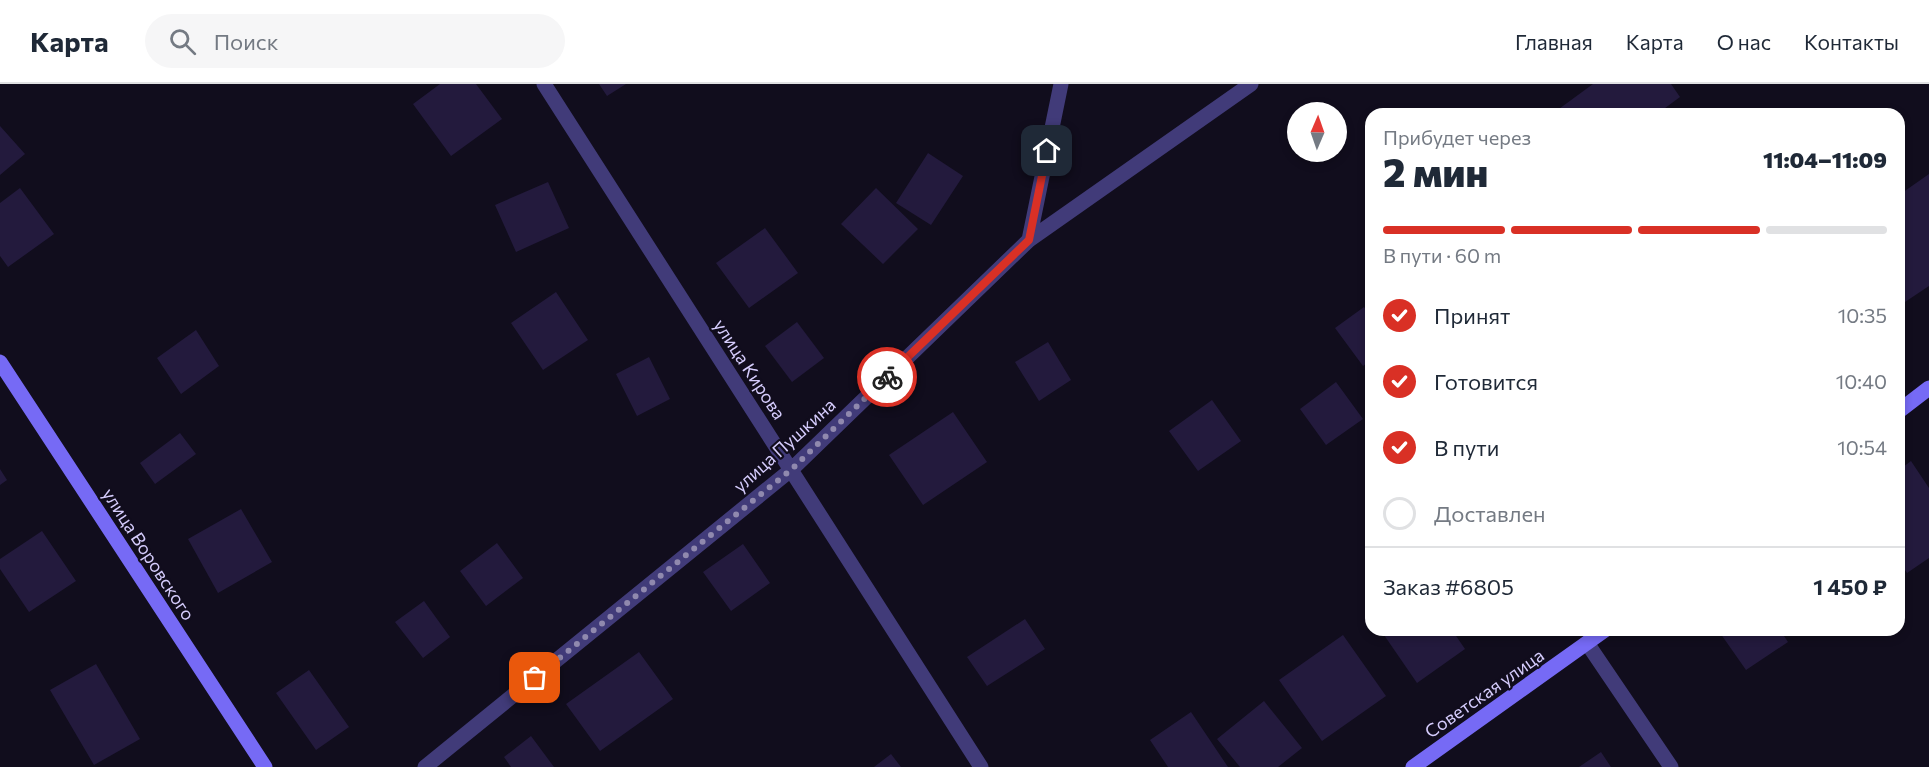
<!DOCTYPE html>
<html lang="ru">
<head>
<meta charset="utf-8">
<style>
  body { margin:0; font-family:Commissioner,sans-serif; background:#f6f6f7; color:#1f2937; height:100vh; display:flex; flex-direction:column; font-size:22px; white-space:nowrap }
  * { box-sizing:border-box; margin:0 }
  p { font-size:20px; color:#747a83 }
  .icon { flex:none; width:33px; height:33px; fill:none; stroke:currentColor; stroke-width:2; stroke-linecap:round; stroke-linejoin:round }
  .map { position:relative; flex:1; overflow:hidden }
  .panel { position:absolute; left:1365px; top:24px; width:540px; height:528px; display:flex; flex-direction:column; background:#fff; border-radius:18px; box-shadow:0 3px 9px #0003 }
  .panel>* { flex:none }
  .needle { width:39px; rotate:2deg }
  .buttons { position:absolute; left:1287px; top:18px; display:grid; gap:12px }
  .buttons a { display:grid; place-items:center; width:60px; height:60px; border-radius:50%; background:#fff; box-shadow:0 3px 9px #0003; font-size:30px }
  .pin { position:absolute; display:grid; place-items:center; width:51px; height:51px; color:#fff; margin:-26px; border-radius:12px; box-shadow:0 3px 9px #0006 }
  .courier { position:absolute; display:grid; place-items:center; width:60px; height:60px; margin:-30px; border:4px solid #d93025; border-radius:50%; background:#fff; color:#222; box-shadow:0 2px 8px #0007 }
  .head em { font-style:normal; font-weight:800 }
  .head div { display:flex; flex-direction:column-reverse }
  .head { display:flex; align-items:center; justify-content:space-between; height:102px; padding:0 18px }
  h1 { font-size:39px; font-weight:800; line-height:45px }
  .bar { display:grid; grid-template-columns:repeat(4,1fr); gap:9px 6px; align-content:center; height:72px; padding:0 18px }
  .bar i { height:8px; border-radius:4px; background:#e0e1e3 }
  .bar .active { background:#d93025 }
  .bar p { grid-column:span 4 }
  .line { display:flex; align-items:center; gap:15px; padding:0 18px; border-top:2px solid #e0e1e3 }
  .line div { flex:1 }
  ol { padding:0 18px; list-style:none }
  li { display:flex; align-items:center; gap:18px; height:66px }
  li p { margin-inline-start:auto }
  li .icon { padding:6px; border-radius:50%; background:#d93025; color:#fff; stroke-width:4 }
  li:last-child { color:#747a83 }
  li i { width:33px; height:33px; border:3px solid #e0e1e3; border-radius:50% }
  header { display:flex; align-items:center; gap:36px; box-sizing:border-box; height:84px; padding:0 30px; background:#fff; border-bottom:2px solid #e0e1e3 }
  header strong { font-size:28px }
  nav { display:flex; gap:33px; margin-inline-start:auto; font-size:21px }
  .search { width:420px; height:54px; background:#f6f6f7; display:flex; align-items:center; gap:15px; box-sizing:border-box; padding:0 21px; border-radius:33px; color:#747a83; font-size:22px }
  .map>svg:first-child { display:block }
  .building { fill:#231a3d }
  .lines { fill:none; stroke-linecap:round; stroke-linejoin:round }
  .service { stroke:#413b79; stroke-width:15 }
  .minor { stroke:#413b79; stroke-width:15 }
  .secondary { stroke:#766af5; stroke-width:15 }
  .done { stroke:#9089ae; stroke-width:6; stroke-dasharray:0 10.8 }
  .route { stroke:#d93025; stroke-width:8 }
  .labels { text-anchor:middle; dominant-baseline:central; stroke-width:4.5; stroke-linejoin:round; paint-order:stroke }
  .street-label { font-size:18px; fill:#d5ccfc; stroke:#110d1d }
</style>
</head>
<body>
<header>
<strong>Карта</strong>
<div class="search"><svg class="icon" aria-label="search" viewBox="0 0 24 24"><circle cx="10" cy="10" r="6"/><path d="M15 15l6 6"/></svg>Поиск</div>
<nav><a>Главная</a><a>Карта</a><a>О нас</a><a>Контакты</a></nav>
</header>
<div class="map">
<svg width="1929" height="683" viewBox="0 0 1929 683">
  <rect width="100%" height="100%" fill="#110d1d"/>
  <path class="building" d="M440,0H476L502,35L451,72L413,20Z
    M599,0H626L607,12Z
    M1593,0H1671L1680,13L1657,30H1552Z
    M0,42L25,70L0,91Z
    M928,69L963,92L931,141L896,119Z
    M1929,90V202L1899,222V111Z
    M548,98L569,144L516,168L495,121Z
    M20,104L54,150L8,183L0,172V119Z
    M876,104L918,145L883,180L841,140Z
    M765,144L798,189L749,224L716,179Z
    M556,208L588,256L543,286L511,239Z
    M1364,223L1371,233V276L1363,282L1335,244Z
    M797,238L824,274L792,298L765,262Z
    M196,246L219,282L181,310L157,274Z
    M1048,258L1071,296L1039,317L1015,278Z
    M649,273L670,315L637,332L616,290Z
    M1336,298L1363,335L1326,361L1300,325Z
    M1212,316L1241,357L1198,387L1169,347Z
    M953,328L987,378L923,421L889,371Z
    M180,349L196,370L155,400L140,379Z
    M1911,377L1929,404V474L1907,489L1899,477V386Z
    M0,385L7,396L0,401Z
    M241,425L272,478L218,509L188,455Z
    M42,447L76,497L29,528L0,485V475Z
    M497,459L523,494L486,522L460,487Z
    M743,460L770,499L731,527L703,488Z
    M424,517L450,553L423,574L395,538Z
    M1025,535L1045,565L987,602L967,573Z
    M1391,546H1452L1465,565L1417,599L1384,551Z
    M1718,546H1780L1788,558L1746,586Z
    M1343,551L1386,612L1322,657L1279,596Z
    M639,568L673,615L600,667L566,620Z
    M96,580L140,655L94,681L50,606Z
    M309,586L349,643L316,666L276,609Z
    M1264,617L1302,664L1278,683H1240L1217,655Z
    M1191,628L1228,683H1168L1150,656Z
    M531,652L554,683H511L504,673Z
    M1601,668L1611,683H1579Z
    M891,670L901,683H874Z"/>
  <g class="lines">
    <path class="service" d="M1587,559L1671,683"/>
    <path class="minor" d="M544,0L981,683
      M1029,156L1061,0
      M425,683L792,385L1029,156L1251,0"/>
    <path class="secondary" d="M0,278L265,683
      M1899,327L1929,304
      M1413,683L1605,546"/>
  </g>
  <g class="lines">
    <path class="done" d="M535,594L792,385L887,293"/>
    <path class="route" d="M887,293L1029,156L1047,67"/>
  </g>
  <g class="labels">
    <g class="street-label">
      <text transform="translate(750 285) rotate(57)">улица Кирова</text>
      <text transform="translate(784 361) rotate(-42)">улица Пушкина</text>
      <text transform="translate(149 470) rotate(57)">улица Воровского</text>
      <text transform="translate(1484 609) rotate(-35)">Советская улица</text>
    </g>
  </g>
</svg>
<div class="buttons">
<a><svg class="needle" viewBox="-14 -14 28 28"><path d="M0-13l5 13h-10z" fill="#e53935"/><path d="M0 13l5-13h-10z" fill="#747a83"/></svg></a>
</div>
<div class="pin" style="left:535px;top:594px;background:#ea580c"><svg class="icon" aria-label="bag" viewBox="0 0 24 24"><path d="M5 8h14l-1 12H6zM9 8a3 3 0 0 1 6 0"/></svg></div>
<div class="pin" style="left:1047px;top:67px;background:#1f2937"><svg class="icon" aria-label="home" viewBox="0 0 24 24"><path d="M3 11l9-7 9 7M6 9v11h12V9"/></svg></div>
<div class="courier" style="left:887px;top:293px"><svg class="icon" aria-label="bike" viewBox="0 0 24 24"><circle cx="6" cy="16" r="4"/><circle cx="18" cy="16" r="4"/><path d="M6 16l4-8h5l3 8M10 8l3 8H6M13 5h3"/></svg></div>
<section class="panel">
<div class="head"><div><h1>2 мин</h1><p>Прибудет через</p></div><em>11:04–11:09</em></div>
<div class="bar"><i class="active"></i><i class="active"></i><i class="active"></i><i></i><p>В пути · 60 m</p></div>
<ol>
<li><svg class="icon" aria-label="check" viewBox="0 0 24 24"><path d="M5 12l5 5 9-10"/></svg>Принят<p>10:35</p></li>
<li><svg class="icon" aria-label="check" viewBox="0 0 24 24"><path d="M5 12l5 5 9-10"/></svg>Готовится<p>10:40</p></li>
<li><svg class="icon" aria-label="check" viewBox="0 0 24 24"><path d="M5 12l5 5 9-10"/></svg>В пути<p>10:54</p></li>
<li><i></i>Доставлен</li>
</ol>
<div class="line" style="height:78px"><div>Заказ #6805</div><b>1 450 ₽</b></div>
</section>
</div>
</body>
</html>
